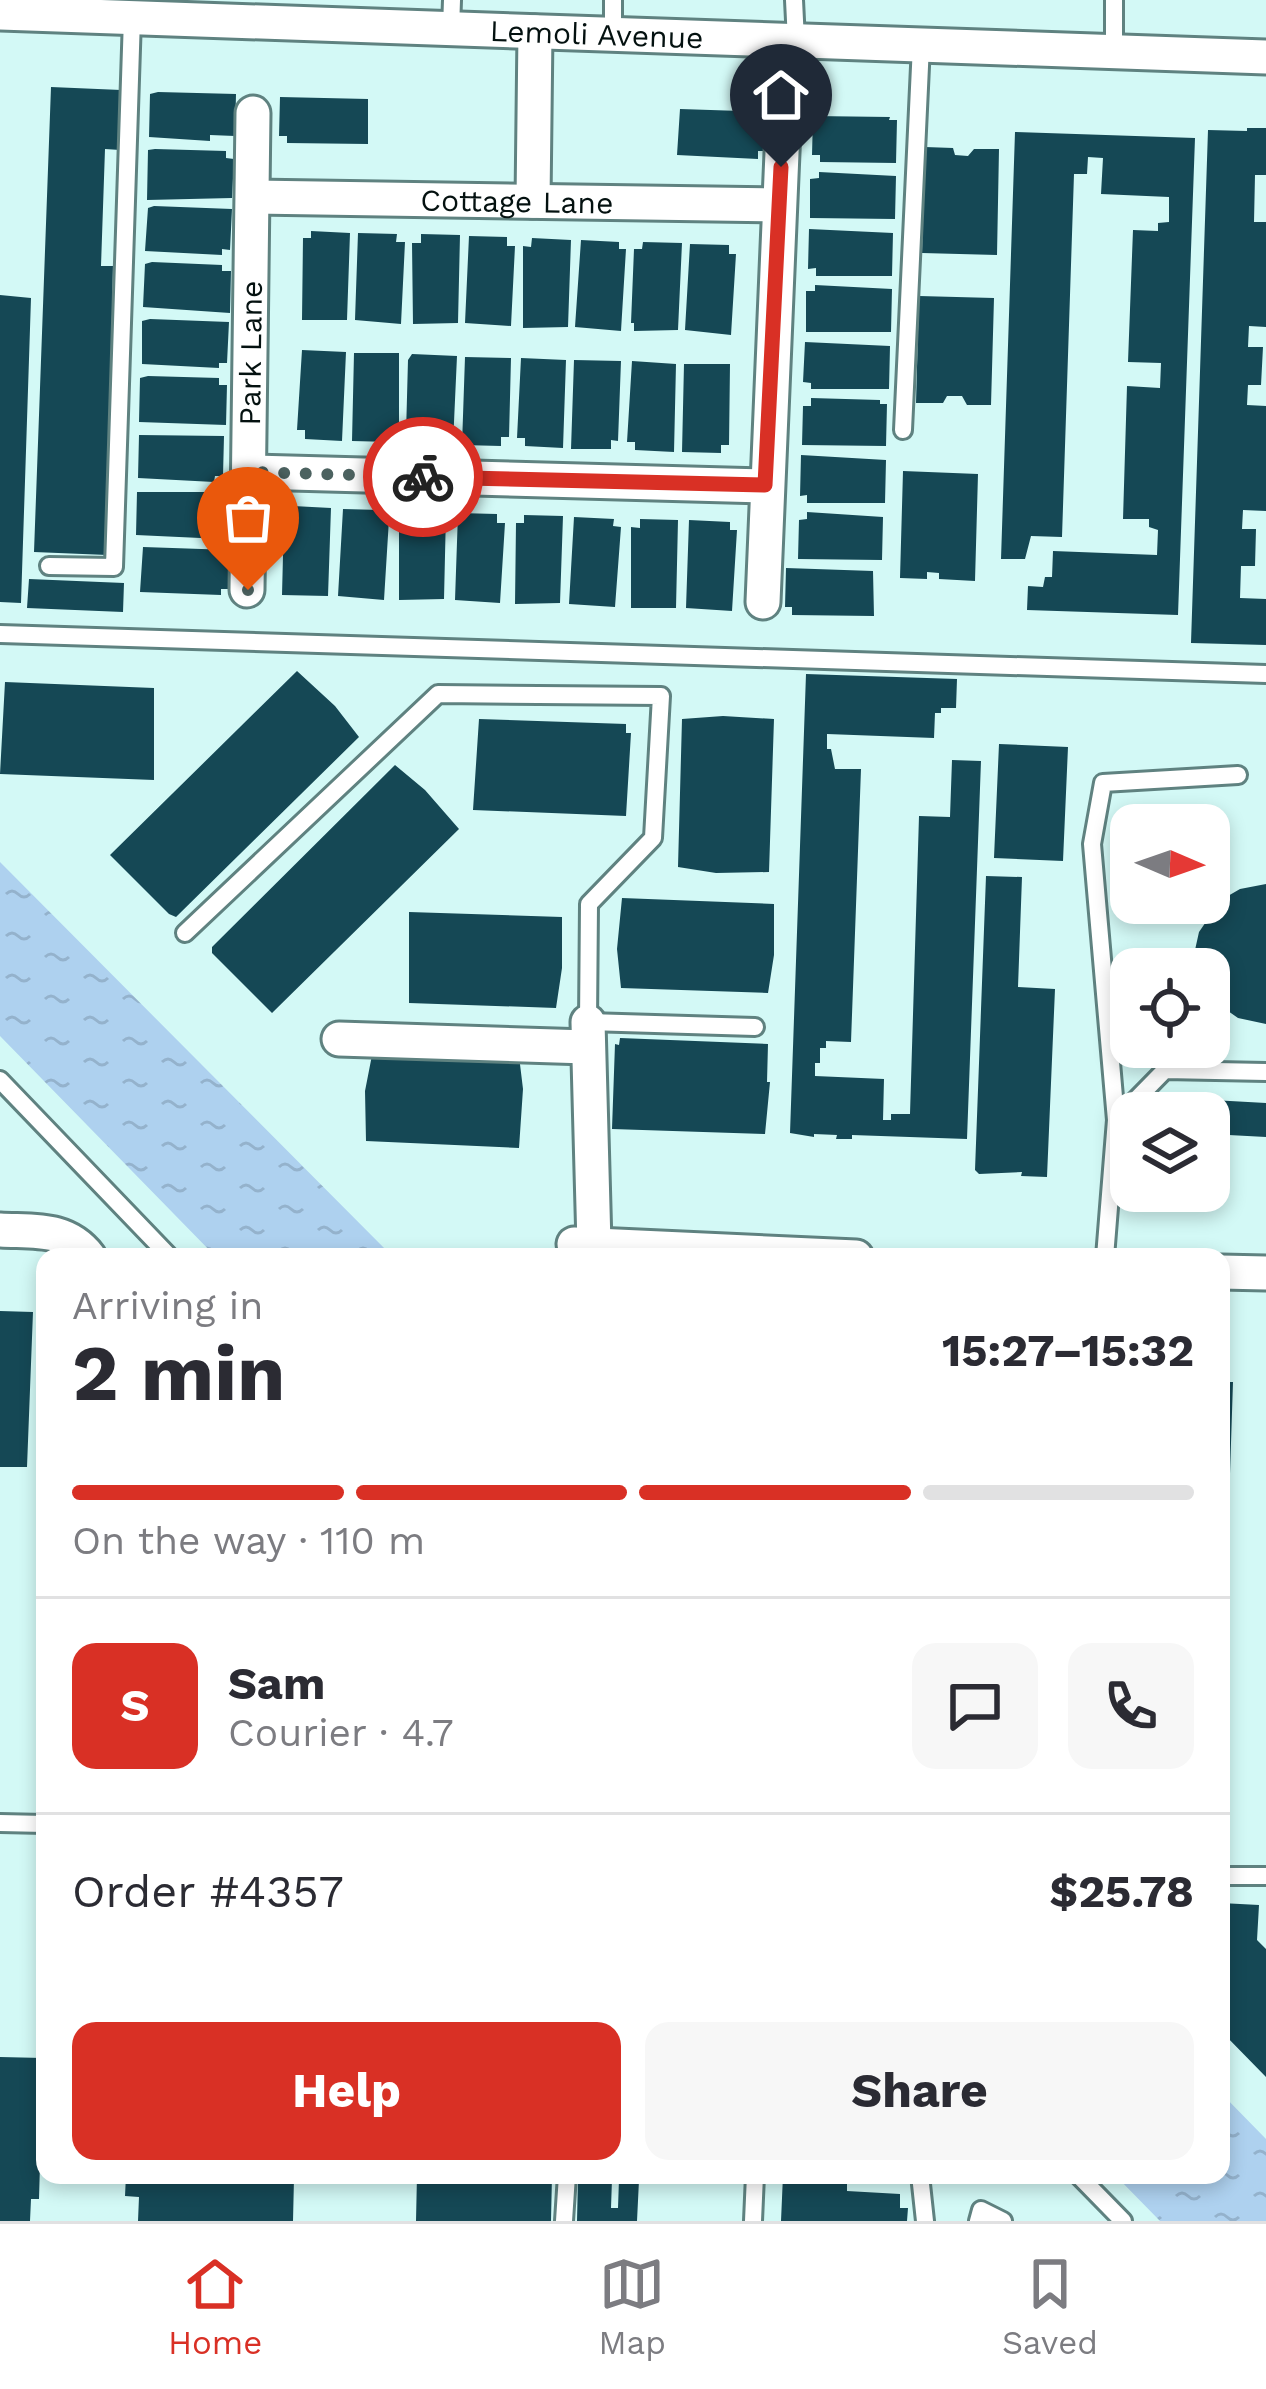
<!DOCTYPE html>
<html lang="en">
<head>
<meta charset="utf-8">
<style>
  body { margin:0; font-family:"Work Sans",sans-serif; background:#f7f7f7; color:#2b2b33; height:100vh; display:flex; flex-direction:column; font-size:45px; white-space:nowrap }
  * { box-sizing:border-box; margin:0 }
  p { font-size:39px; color:#7c7c81 }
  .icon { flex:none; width:66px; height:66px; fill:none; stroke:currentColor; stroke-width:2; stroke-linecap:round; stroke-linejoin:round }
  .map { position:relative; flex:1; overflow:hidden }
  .side { position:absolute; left:36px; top:1248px; width:1194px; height:936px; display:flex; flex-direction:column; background:#fff; border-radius:24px; box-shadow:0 6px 18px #0003 }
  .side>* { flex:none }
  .needle { width:78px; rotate:92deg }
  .controls { position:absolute; left:1110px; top:804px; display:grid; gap:24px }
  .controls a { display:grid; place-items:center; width:120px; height:120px; border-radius:24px; background:#fff; box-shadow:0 6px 18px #0003; font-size:60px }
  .pin { position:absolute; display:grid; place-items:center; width:102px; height:102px; color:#fff; margin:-123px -51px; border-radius:50% 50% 50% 0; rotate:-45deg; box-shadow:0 0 12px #0007 }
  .pin .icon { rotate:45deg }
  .courier { position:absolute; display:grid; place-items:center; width:120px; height:120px; margin:-60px; border:9px solid #d93025; border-radius:50%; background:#fff; color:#222; box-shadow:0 3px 15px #0007 }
  .headline em { font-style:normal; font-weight:700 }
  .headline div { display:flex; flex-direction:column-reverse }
  .headline { display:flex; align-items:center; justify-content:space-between; height:204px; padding:0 36px }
  h1 { font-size:78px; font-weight:700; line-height:90px }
  .bar { display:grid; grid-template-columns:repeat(4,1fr); gap:18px 12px; align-content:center; height:144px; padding:0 36px }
  .bar i { height:15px; border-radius:9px; background:#e1e1e2 }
  .bar .active { background:#d93025 }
  .bar p { grid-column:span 4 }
  .line { display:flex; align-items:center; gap:30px; padding:0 36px; border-top:3px solid #e1e1e2 }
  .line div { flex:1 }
  .round { display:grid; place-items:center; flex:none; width:126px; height:126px; border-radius:24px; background:#f7f7f7 }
  .cta { display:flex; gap:24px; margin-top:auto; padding:24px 36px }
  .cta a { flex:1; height:138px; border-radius:24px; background:#d93025; color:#fff; font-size:48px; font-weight:700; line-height:138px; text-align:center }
  .cta a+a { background:#f7f7f7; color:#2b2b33 }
  .tab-bar { display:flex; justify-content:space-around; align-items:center; height:168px; border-top:3px solid #e1e1e2; background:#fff; font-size:33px; color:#7c7c81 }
  .tab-bar a { display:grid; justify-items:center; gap:6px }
  .tab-bar .active { color:#d93025 }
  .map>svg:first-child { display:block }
  .water { fill:url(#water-ripples) }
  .building { fill:#154855 }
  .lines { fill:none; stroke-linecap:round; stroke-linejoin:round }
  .service-casing { stroke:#5f8280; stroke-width:22 }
  .minor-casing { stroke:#5f8280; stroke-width:39 }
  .service { stroke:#fff; stroke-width:16 }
  .minor { stroke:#fff; stroke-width:33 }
  .done { stroke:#4c6260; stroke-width:12; stroke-dasharray:0 21.6 }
  .route { stroke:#d93025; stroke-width:15 }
  .labels { text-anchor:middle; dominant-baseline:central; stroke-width:12; stroke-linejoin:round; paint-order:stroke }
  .street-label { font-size:30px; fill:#041110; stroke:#d3f9f6 }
</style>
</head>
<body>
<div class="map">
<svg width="1266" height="2221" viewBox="0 0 1266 2221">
  <defs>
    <pattern id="water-ripples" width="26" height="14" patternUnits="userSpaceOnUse" patternTransform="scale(3)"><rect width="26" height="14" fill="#aed1ef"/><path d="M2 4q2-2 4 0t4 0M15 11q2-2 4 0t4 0" fill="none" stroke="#94b2cc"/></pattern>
  </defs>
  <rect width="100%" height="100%" fill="#d3f9f6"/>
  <path class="water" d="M0,862L393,1257H216L0,1036Z
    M1221,2093L1266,2139V2221H1160L1115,2175H1221Z"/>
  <path class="building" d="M51,87L121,90L120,150L105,149L101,266H113L107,555L34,552Z
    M158,92L236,94L235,136L210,135V141L149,137L150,94Z
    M280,97L368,99V144L287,143V136H279Z
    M680,109L768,112L767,151H758V159L677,155Z
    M813,116L890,117L889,120H897L896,163L820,162V155H812Z
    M1247,128H1266V175H1255L1254,222H1266V327L1249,326L1248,347H1263L1261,385H1248L1247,405L1266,406V511L1243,510L1242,529H1256L1255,566H1241L1240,598L1266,599V645L1191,643L1208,130L1247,131Z
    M1015,132L1195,138L1178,615L1027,610L1028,586L1043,587L1045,577H1052L1053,551L1157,555L1158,530L1149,527V519H1123L1127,386L1160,388L1161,363L1128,362L1133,230L1158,231V223L1169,222V197L1101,194L1103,158L1088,157L1087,174H1074L1062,537L1031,536L1025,559H1001Z
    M925,147L953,148L955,155L968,156L974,149H999L997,255L922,253Z
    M155,149L226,151V158L234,159L232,198L147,200L148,150Z
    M819,172L896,176L895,219L810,218V179L819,178Z
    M154,206L232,209L230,250L222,249V255L145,251L148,208Z
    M809,229L893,233L892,276H816V268L808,269Z
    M311,231L350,233L347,320H302L303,238H311Z
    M358,233L397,234L396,242H405L401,324L355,320Z
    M421,234L460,235L458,323L413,324L412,243H421Z
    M469,236L507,237V246H515L511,326L465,323Z
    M532,238L571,240L568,327L523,328V246L531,247Z
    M581,240L619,242V249H626L621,331L575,327Z
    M643,242L682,243L678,330L634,331V323H631L634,249H642Z
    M690,244L729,245V254H736L731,335L685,330Z
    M152,262L222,265V271H231L230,313L143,307L145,264Z
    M815,285L892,289L891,332H806V291H815Z
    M0,295L31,298L21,603L0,602Z
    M919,296L994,298L991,405H967L962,396H947L943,403H916Z
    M150,319L229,322L227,363H219V368L142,364V321Z
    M805,342L890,346L889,389H811V383L803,382Z
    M302,350L346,352L342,441L305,439V430H297Z
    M354,353H399V434L391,433V442L352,441Z
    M412,354L457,356L453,444L414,443V434H406L408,360Z
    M465,357L511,358L509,437H501V446L462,445Z
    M521,358L566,360L563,448L525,446V438H517Z
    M574,360L621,361L618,441L611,440V449H571Z
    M632,361L676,364L674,452L635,450V442H627Z
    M684,364H730L729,445H721V453L682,452Z
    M148,376L219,378V385H227L226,425L139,422L140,378Z
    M811,398L880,400V404H887L886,446L802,445L803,406H811Z
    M139,435L224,436L223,476H215L214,482L138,478Z
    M801,455L886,460L885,503H807V495L800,496Z
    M903,471L978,474L975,581L939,579V573L927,572V579L900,578Z
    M137,492H215V499L223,498L222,539L136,535Z
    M293,506L331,508L328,596L282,595L284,516H292Z
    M343,509L381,510V518L389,519L384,600L338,596Z
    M408,511L446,512L444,599L399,600V519H408Z
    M807,512L883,517L882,560L798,559L799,520L807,519Z
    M458,513L497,514V523H505L500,603L455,600Z
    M524,515L563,516L560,603L515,604L516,523H524Z
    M574,517L614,519L613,526L621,527L615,607L569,604Z
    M640,519L678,520L676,608H631V527L640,528Z
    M689,520L730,522V530H737L732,611L686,608Z
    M143,547L231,550L230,589H221V595L140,592Z
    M786,568L873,571L874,616L792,615V607H785Z
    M29,579L124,583L123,612L27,608Z
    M297,671L335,706L359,737L176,917L169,914L110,855Z
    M806,674L957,679L956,708H941V713H935L934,738L827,734V749H831L835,769H861L851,1042L826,1041V1048H820V1063H815V1076L884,1079L883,1120H891V1114H910L919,816L950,817L952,760L981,761L967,1139L852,1135V1139H836L837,1135L814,1134V1137L790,1133Z
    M5,682L154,688V780L0,774Z
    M723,716L774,719L769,872L716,873L678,867L682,719Z
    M479,719L626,724V733H631L626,816L473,810Z
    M999,744L1068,747L1063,861L994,858Z
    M395,765L425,790L459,829L272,1013L212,953V947Z
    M986,876L1022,877L1018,987L1055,989L1047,1177L1021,1176L1022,1172L979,1174L975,1170Z
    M1266,884V1024L1238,1018L1218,1004L1209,994V969H1198L1195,950L1199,932L1221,900L1240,889Z
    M622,898L774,904V955L768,993L621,988L617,949Z
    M409,912L562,917V968L556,1008L409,1003Z
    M620,1038L768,1044L767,1082H770L765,1134L612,1129L615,1044L619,1045Z
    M373,1050L519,1056L523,1089L519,1148L366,1141L365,1091Z
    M1212,1100L1266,1103V1137L1210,1134Z
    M1209,1139H1217L1215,1182L1209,1181Z
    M0,1311L33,1312L27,1467H0Z
    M1221,1382H1233L1229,1504H1221Z
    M1221,1903L1259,1905L1257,1940L1266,1949V2077L1221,2031Z
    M0,2057L43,2058L41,2141H45V2164H40L39,2199H31L30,2221H0Z
    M126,2175H287L294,2178L293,2221H138L139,2197L125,2196Z
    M417,2175H552L551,2221H416Z
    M783,2175H847V2191L900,2194V2208H908L907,2221H781Z
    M578,2178L612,2179L611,2208H618L619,2179L639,2180L637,2221H577Z"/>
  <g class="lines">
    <defs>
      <path id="service" d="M794,0L796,41
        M451,29L452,0
        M613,32V0
        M1114,50V0
        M903,430L921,45
        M49,566L114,567L132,18
        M0,634L1266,674
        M185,933L438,694L661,696L653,838L589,904L588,1022L755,1027
        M0,1080L170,1257
        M1116,1120L1092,844L1103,783L1238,775
        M1105,1257L1116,1120L1165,1070L1266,1072
        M0,1823L45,1824
        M1221,1876H1266
        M920,2175L925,2221
        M1078,2175L1123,2221
        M564,2221L567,2175
        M753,2221L755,2175
        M978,2221L981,2210L1003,2221"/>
      <g id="minor">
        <path id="s1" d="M0,13L1266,57"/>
        <path id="s2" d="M253,197L779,205"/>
        <path d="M533,201L535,32"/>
        <path d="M251,472L765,486"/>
        <path id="s3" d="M247,590L253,113"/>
        <path d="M763,602L783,129"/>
        <path d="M588,1022L594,1245"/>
        <path d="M339,1039L587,1047"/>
        <path d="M0,1230C35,1232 66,1227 89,1257"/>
        <path d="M574,1244L856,1257"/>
        <path d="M1221,1272L1266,1273"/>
      </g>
    </defs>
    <use href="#service" class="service-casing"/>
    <use href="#minor" class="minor-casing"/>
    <use href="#service" class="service"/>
    <use href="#minor" class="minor"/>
  </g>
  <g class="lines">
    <path class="done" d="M248,590L251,472L423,477"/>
    <path class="route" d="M423,477L765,485L781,167"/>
  </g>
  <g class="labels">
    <g class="street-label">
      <text stroke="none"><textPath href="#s1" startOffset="597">Lemoli Avenue</textPath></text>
      <text stroke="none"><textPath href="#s2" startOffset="264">Cottage Lane</textPath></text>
      <text stroke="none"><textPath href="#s3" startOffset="237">Park Lane</textPath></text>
    </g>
  </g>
</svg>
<div class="controls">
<a><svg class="needle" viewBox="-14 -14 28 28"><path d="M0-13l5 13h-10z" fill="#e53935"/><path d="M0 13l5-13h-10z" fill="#7c7c81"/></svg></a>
<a><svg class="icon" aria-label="locate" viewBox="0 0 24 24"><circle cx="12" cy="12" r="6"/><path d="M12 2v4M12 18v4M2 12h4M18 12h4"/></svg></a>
<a><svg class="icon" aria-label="layers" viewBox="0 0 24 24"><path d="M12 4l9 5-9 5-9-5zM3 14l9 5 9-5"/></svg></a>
</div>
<div class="pin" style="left:248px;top:590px;background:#ea580c"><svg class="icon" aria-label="bag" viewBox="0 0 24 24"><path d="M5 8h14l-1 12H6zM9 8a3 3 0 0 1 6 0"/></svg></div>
<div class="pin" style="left:781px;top:167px;background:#1f2937"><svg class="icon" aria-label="home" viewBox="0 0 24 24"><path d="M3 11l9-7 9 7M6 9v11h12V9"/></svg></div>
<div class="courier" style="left:423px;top:477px"><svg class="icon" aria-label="bike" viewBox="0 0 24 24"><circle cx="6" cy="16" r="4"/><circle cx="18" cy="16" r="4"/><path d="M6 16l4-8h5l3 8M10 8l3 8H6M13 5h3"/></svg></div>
<section class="side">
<div class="headline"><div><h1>2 min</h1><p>Arriving in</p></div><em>15:27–15:32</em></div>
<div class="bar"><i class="active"></i><i class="active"></i><i class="active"></i><i></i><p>On the way · 110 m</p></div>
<div class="line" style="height:216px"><b class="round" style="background:#d93025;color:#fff">S</b><div><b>Sam</b><p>Courier · 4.7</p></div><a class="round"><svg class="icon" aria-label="chat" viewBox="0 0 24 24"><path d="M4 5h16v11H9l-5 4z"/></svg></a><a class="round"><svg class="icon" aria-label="phone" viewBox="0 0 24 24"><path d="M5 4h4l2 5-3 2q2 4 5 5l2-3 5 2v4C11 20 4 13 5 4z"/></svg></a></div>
<div class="line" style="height:156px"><div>Order #4357</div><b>$25.78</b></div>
<div class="cta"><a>Help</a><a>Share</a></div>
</section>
</div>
<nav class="tab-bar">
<a class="active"><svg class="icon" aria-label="home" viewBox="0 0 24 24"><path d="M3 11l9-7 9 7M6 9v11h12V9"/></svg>Home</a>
<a><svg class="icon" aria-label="map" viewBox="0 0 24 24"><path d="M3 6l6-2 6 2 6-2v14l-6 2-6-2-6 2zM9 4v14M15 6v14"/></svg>Map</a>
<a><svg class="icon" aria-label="saved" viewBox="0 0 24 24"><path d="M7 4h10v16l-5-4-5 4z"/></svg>Saved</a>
</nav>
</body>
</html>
